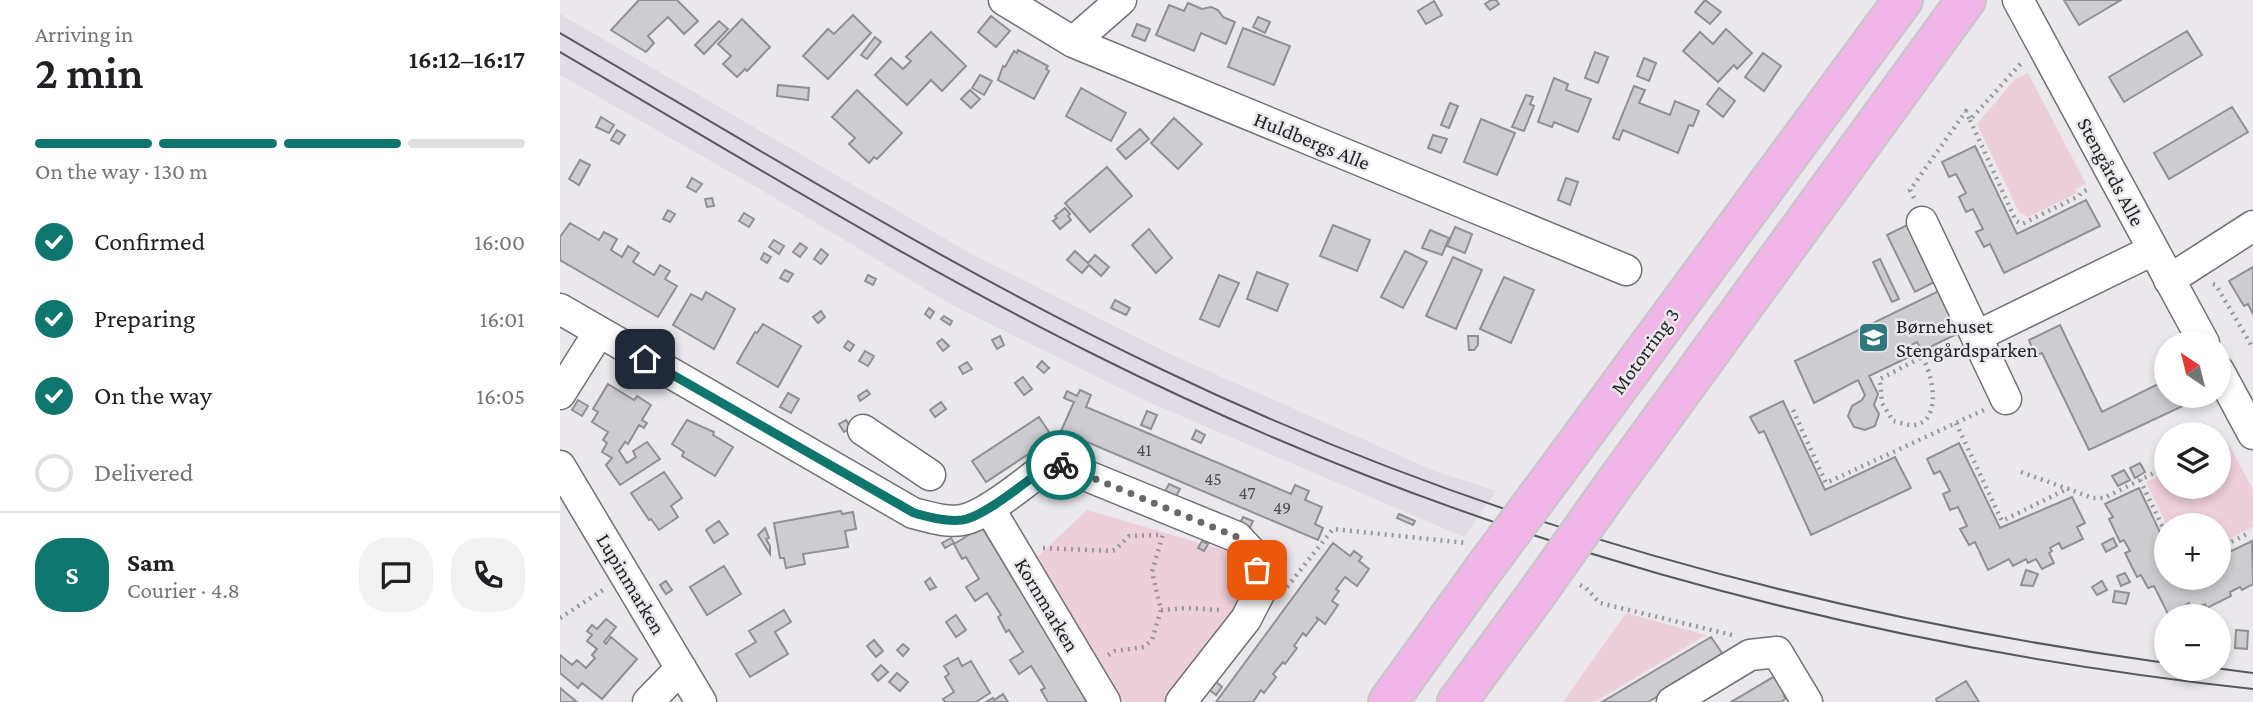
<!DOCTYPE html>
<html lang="en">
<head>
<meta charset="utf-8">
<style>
  body { margin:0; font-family:"Crimson Pro",serif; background:#f2f2f2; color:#202124; height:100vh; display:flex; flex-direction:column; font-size:26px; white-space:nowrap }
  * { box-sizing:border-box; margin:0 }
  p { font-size:23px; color:#757577 }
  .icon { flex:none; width:38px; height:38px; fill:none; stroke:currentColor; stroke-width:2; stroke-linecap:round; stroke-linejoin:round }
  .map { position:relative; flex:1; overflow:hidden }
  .details { display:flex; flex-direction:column; background:#fff; width:560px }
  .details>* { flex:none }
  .needle { width:46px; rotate:325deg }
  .controls { position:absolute; left:1594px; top:331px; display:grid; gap:14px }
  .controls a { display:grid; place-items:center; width:77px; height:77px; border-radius:50%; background:#fff; box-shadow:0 4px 10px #0003; font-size:35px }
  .pin { position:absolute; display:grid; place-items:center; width:60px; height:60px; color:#fff; margin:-30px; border-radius:14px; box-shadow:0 4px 10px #0006 }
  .courier { position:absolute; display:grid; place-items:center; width:70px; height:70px; margin:-35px; border:5px solid #0f766e; border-radius:50%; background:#fff; color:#222; box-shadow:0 2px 9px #0007 }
  .overview em { font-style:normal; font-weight:600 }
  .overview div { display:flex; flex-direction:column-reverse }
  .overview { display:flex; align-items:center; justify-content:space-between; height:119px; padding:0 35px }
  h1 { font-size:46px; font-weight:600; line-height:52px }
  .bar { display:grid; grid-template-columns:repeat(4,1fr); gap:10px 7px; align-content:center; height:84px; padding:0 35px }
  .bar i { height:9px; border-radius:5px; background:#e0e0e0 }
  .bar .current { background:#0f766e }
  .bar p { grid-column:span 4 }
  .line { display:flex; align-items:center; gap:18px; padding:0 35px; border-top:2px solid #e0e0e0 }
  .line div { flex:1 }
  .round { display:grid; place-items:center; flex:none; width:74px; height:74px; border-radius:28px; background:#f2f2f2 }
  ol { padding:0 35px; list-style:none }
  li { display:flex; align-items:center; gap:21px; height:77px }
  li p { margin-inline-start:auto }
  li .icon { padding:7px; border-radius:50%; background:#0f766e; color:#fff; stroke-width:4 }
  li:last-child { color:#757577 }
  li i { width:38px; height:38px; border:4px solid #e0e0e0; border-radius:50% }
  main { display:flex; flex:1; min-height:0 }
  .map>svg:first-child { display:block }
  .built { fill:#e1dbe6 }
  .green { fill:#edcfda }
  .building { fill:#cdccd1; stroke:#909094; stroke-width:2 }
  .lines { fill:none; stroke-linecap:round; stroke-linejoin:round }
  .minor-casing { stroke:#727074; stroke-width:33 }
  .highway-casing { stroke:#c6c6c6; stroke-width:42 }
  .path { stroke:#99979a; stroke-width:4.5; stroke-dasharray:2 5; stroke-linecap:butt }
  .minor { stroke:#fff; stroke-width:30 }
  .highway { stroke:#f0b6e8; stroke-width:38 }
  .tram { stroke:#585759; stroke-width:2 }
  .highway-bridge-casing { stroke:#c6c6c6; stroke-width:42; stroke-linecap:butt }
  .highway-bridge { stroke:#f0b6e8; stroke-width:38 }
  .done { stroke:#69686b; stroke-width:7; stroke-dasharray:0 12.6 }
  .route { stroke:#0f766e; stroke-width:9 }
  .labels { text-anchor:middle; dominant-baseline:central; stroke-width:5; stroke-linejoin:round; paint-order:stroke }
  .number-label { font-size:18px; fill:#4e4d50 }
  .street-label { font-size:21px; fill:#242325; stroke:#eae8ec }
  .poi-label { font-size:21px; fill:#242325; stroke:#eae8ec; text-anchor:start }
</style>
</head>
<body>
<main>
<section class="details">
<div class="overview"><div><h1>2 min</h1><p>Arriving in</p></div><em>16:12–16:17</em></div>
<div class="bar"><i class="current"></i><i class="current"></i><i class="current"></i><i></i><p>On the way · 130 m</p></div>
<ol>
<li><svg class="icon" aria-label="check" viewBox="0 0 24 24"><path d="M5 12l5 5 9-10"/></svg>Confirmed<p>16:00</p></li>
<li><svg class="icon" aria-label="check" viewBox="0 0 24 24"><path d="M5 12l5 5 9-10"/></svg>Preparing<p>16:01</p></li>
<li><svg class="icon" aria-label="check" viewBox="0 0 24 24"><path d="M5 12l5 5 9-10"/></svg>On the way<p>16:05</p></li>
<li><i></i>Delivered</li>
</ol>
<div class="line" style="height:126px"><b class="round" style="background:#0f766e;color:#fff">S</b><div><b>Sam</b><p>Courier · 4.8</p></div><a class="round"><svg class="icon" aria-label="chat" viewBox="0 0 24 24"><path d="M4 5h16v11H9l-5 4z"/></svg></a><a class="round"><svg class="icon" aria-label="phone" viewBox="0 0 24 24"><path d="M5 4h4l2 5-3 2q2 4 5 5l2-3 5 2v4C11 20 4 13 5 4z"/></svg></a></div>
</section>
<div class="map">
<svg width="1693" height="702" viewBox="0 0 1693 702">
  <rect width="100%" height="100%" fill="#eae8ec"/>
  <path class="built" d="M0,14L415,256L612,355L875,471L936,491L904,537L590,403L392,305L203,191L0,75Z"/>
  <path class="green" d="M1468,73L1526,184L1515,189L1517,193L1468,217L1459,212L1417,124L1455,79Z
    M1667,442L1693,489V527L1659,544V525H1607L1586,482L1606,472V486H1659V446Z
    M527,510L674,553L691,588L637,673L604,702H564L515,634L472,562Z
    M1066,613L1146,635L1035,702H1003Z"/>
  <path class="building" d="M79,0H117L138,21L124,34L108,17L88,36L94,43L86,52L51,30Z
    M931,0H936L939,4L930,10L925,4Z
    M1145,0L1161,12L1150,24L1135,12Z
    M1504,0H1561L1519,25Z
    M874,1L882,15L866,24L858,11Z
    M628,3L642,9L651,7L658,10L663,17L675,22L666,44L641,33L634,51L596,35L609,5L624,11Z
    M293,15L311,33L268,79L243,56L268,29L274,34Z
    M431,16L450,31L436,47L418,32Z
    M698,17L710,22L705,33L693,27Z
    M182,19L210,47L187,71L185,69L177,77L163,64L171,56L158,44Z
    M159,21L168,29L144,54L135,45Z
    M577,24L590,29L585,41L572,36Z
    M683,28L730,46L714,85L668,67Z
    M1166,29L1192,53L1177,69L1174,65L1158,82L1123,51L1140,32L1153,44Z
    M1627,31L1642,55L1564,102L1549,77Z
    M371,32L406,66L382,91L371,80L347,105L315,75L331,58L343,69L351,61L346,57Z
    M315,37L321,42L307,59L301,55Z
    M458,50L488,66L486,69L489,71L474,99L438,80L443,66L445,67L454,51L457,53Z
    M1035,52L1048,57L1038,83L1025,78Z
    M1203,53L1221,66L1204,91L1185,77Z
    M1084,58L1096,63L1089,81L1077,76Z
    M420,75L432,81L424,95L412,88Z
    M994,78L1008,84L1006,90L1031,99L1018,132L994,122L992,127L978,122Z
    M218,85L249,88L248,100L217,96Z
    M1074,86L1085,90L1079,103L1110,115L1115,101L1139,111L1133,126L1129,125L1118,153L1063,130L1059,140L1053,138Z
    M521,88L566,113L551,141L506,116Z
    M1159,88L1175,101L1163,117L1147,104Z
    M297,90L342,133L317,159L314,157L309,163L289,144L295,138L272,117Z
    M410,90L420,99L411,108L401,99Z
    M966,95L973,97L970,104L974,106L964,131L952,127Z
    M890,103L898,106L889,128L881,125Z
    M1672,107L1688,132L1609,179L1594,153Z
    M41,117L54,125L49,133L36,127Z
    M614,118L642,144L618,169L591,143Z
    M921,119L955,133L937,175L904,162Z
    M580,129L589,139L566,159L557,149Z
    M57,130L65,135L59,144L51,140Z
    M873,135L887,139L881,153L868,148Z
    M1415,146L1457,234L1526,200L1540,226L1444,273L1430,244L1424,247L1416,232L1423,229L1413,209L1406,212L1399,197L1406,193L1396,174L1389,177L1382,162Z
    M20,160L30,165L19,185L9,179Z
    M547,167L572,196L530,232L505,203Z
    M132,178L142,184L136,192L127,187Z
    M1006,178L1018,182L1010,205L998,200Z
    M152,198L154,206L147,207L145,199Z
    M505,208L510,214L508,216L511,220L500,229L493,221L497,218L495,216Z
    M108,210L115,214L110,222L103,219Z
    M184,213L194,219L189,227L179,221Z
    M1353,222L1380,279L1355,292L1327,235Z
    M10,223L39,240L44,232L57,239L51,250L62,257L68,246L79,253L73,262L94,275L100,265L110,271L105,279L117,286L98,317L0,260V237Z
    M773,225L810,240L797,271L760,256Z
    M895,227L912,234L905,253L887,246Z
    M589,229L612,258L596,273L572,245Z
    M870,230L889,238L882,255L862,248Z
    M214,240L224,246L219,254L209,247Z
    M240,243L247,248L240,257L233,252Z
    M261,249L268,255L261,264L254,259Z
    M515,251L528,263L535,255L549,267L541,276L529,265L522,273L507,260Z
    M845,251L867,262L843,308L821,297Z
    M204,253L211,257L207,263L201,259Z
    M893,257L922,270L896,329L866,316Z
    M1320,259L1339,299L1332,302L1313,262Z
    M1693,267V314L1688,304L1684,306L1669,281Z
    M225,270L233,274L228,282L220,278Z
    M697,272L728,284L717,311L687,299Z
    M308,275L316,279L313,285L305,281Z
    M659,275L679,283L659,327L640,319Z
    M944,277L974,290L951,343L920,329Z
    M1387,287L1405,330L1362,351L1357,342L1347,347L1351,356L1309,376L1318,394L1314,405L1319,414L1315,426L1305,430L1294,427L1288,416L1292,406L1302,400L1305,395L1298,380L1254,403L1235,361Z
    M146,292L175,309L154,349L113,325L131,294L142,300Z
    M555,300L570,308L566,315L551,308Z
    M369,308L374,312L370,318L365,314Z
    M261,311L265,317L258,323L253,317Z
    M384,316L392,321L390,325L381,319Z
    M203,324L241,346L218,387L177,363L195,332L197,333Z
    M1500,325L1542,412L1606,380V396H1623L1627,404L1529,450L1482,353L1475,356L1469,340Z
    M440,336L444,345L437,349L432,340Z
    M908,336H918V345L914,350H909Z
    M382,339L389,346L383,351L377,343Z
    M288,341L294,345L290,351L284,347Z
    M305,351L314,356L308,366L299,361Z
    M482,361L489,368L484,373L477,367Z
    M407,362L412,369L403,374L399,367Z
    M463,377L472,389L464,395L455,383Z
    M48,384L74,400L77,396L91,405L82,420L87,423L84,428L79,425L68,444L65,442L59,451L67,463L76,457L73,451L87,442L100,459L60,485L46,465L52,458L42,452L47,443L43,440L48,432L32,422L38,412L33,409Z
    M307,390L310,394L300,401L298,396Z
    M520,390L531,395L526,407L731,494L735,485L749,491L745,500L762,507L755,524L763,528L758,540L501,431L514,402L504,398L507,391L517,396Z
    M228,393L239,399L231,413L220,407Z
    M18,400L28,406L22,416L12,410Z
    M1223,401L1265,490L1335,457L1351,488L1251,535L1204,431L1199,433L1190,417Z
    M381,402L386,409L375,417L370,410Z
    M587,411L597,415L591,429L581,425Z
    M479,417L493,438L426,482L412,461Z
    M127,420L154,432L153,435L173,447L155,476L122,456L124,452L112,444Z
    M286,420L291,428L284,432L279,424Z
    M636,430L645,435L641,443L632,439Z
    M1399,443L1440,528L1512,497L1525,523L1517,527L1523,539L1502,549L1499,543L1490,548L1492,551L1489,553L1494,563L1482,569L1476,559L1468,563L1466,559L1453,566L1449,559L1428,570L1415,542L1409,545L1400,529L1407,526L1398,507L1390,510L1383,494L1390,491L1380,471L1374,474L1367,459Z
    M1580,463L1585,472L1575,478L1570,468Z
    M1564,470L1570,480L1558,486L1552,476Z
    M104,472L122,498L111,506L118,517L99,530L91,519L89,520L71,493Z
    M609,484L620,489L614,500L603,495Z
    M1579,488L1606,545V578H1659V557L1692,541L1693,584L1682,590L1680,587L1670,592L1671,596L1647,608L1645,604L1632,610L1629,603L1608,614L1594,586L1588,588L1581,575L1577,577L1565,553L1570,551L1564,540L1560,542L1549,519L1553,517L1545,504Z
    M281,511L282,514L293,512L296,529L285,531L288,547L243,554L245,564L226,568L224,558H220L214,523Z
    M839,514L855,521L853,525L837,518Z
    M683,517L693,521L687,534L677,530Z
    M159,521L168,534L154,543L146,530Z
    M422,527L528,702H488L481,690L485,688L471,666L459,674L450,660L463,652L449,630L446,632L438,617L441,615L427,593L415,601L406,587L419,579L406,557L402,559L394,544Z
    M205,528L209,538L206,539L210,546V554L198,535Z
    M391,538L394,543L385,548L382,543Z
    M1553,538L1557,546L1546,552L1542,544Z
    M642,541L648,544L644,551L638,548Z
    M773,543L790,556L794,551L802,557L799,561L809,569L797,586L785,577L776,589L779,591L772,601L778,605L765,624L756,617L758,620L746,636L743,633L734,646L737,648L725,664L723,662L713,674L716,677L704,693L701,690L693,702H656Z
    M164,566L181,594L147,615L130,587Z
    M1466,570L1478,574L1473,586L1461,585Z
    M1565,573L1570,582L1561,586L1557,576Z
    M370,578L376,587L370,590L365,582Z
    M106,581L112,590L106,594L100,585Z
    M1542,581L1547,590L1537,595L1532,587Z
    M1555,591L1569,593L1566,604L1553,602Z
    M224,610L231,622L215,632L228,654L190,677L176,654L196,642L189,631Z
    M396,615L406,630L396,637L386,622Z
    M46,619L56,627L44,642L46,644L51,637L77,659L42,699L22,683L18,688L0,673V655L12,665L17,660L26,668L35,658L32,655L37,649L27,641L32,635L27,631L32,625L37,629Z
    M1676,630L1688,631L1687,649L1675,648Z
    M1151,637L1164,656L1088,702H1042Z
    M314,640L323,651L316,657L307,646Z
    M343,644L349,649L343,656L337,650Z
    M398,658L402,666L411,661L430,693L416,702H385L383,699L394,692L385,677L389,674L384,666Z
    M321,665L328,672L318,681L312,674Z
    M337,673L348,682L340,691L329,682Z
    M1220,673L1232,692L1224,696L1226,698L1221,702H1171Z
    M654,680L662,687L656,695L647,688Z
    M1406,681L1419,702H1377L1376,699Z
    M0,688L17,702H0Z
    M443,694L448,702H426L433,698L434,700Z"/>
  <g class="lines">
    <defs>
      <path id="minor" d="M444,0L513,42L1066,270
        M1458,0L1644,343
        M513,42L561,0
        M1362,222L1446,399
        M1609,280L1693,226
        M0,309L353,513C369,517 386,523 402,520C427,516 471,477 493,462L677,537L691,552L702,588L686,619L621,702
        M1417,336L1593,250
        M1659,371L1693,434
        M0,394L39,332
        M303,430L370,475
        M0,466L141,702
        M429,508L545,702
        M88,702L121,668
        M1112,702L1190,655L1217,652L1247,702"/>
      <path id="highway" d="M998,469L1343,0
        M1052,487L1406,0
        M828,702L923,570
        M897,702L978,592"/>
    </defs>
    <use href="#minor" class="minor-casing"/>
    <use href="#highway" class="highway-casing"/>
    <path class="path" d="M1410,120L1456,221L1462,224L1519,196L1521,193L1530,188
      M1354,198L1350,190L1406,111L1410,120L1463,61
      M1653,284L1656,285L1693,348
      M1362,357C1372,372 1383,420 1355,425C1349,426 1339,422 1333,421L1322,403L1320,379L1368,354L1394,347
      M1233,410L1266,483L1424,410
      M1396,423L1442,521L1509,488
      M1461,472L1533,498H1544L1606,467
      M1580,480L1606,534
      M483,548L551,551L555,550L569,536L598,535
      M1659,548L1687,534
      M1020,585L1026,588L1040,603L1172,635
      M727,587L773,529L907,543
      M601,610L626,608L660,610
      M0,618L43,590
      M548,655L555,651L584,647L592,640L601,610L592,572L603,534"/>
    <use href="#minor" class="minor"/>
    <use href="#highway" class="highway"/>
    <path class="tram" d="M0,33C199,149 395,271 603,370C920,522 1259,615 1606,663
      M0,52C177,155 352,264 535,355C898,537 1290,645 1693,689
      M1655,668L1693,673"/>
    <defs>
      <path id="highway-bridge" d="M923,570L998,469
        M978,592L1052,487"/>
    </defs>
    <use href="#highway-bridge" class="highway-bridge-casing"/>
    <use href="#highway-bridge" class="highway-bridge"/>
  </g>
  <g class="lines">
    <path class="done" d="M501,465L677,537L691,552L697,570"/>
    <path class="route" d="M85,359L354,513C369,517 386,522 402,520C427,516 471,477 493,462L501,465"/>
  </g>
  <defs>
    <symbol id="school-square" viewBox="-11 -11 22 22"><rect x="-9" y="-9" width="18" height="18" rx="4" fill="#2f787d" stroke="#eae8ec"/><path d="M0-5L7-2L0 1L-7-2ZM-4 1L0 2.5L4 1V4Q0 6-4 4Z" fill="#fff"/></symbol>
  </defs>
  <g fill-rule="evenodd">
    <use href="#school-square" x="1296" y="320" width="35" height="35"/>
  </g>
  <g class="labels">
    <g class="number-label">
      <text x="584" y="450">41</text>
      <text x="653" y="479">45</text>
      <text x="687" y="493">47</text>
      <text x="722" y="508">49</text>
    </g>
    <g class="street-label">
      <text transform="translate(752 141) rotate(22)">Huldbergs Alle</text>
      <text transform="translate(1551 172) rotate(62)">Stengårds Alle</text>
      <text transform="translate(1085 351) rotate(-54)">Motorring 3</text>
      <text transform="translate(71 584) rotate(59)">Lupinmarken</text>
      <text transform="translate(487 605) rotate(59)">Kornmarken</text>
    </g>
    <g class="poi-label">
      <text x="1336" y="326">Børnehuset<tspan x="1336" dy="24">Stengårdsparken</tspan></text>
    </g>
  </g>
</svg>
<div class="controls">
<a><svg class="needle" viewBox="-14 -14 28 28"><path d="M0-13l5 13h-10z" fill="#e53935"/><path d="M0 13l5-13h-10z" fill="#757577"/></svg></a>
<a><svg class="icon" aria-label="layers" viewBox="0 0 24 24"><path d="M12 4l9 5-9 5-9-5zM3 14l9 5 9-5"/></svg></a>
<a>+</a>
<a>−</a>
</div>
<div class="pin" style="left:697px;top:570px;background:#ea580c"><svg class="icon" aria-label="bag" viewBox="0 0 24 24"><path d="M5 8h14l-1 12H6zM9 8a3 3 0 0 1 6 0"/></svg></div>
<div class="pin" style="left:85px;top:359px;background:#1f2937"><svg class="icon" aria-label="home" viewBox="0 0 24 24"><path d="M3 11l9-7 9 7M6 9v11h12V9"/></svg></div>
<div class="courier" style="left:501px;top:465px"><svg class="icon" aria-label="bike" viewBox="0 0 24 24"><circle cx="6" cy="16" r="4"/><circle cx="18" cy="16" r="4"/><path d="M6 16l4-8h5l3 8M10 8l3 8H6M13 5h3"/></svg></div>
</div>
</main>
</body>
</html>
